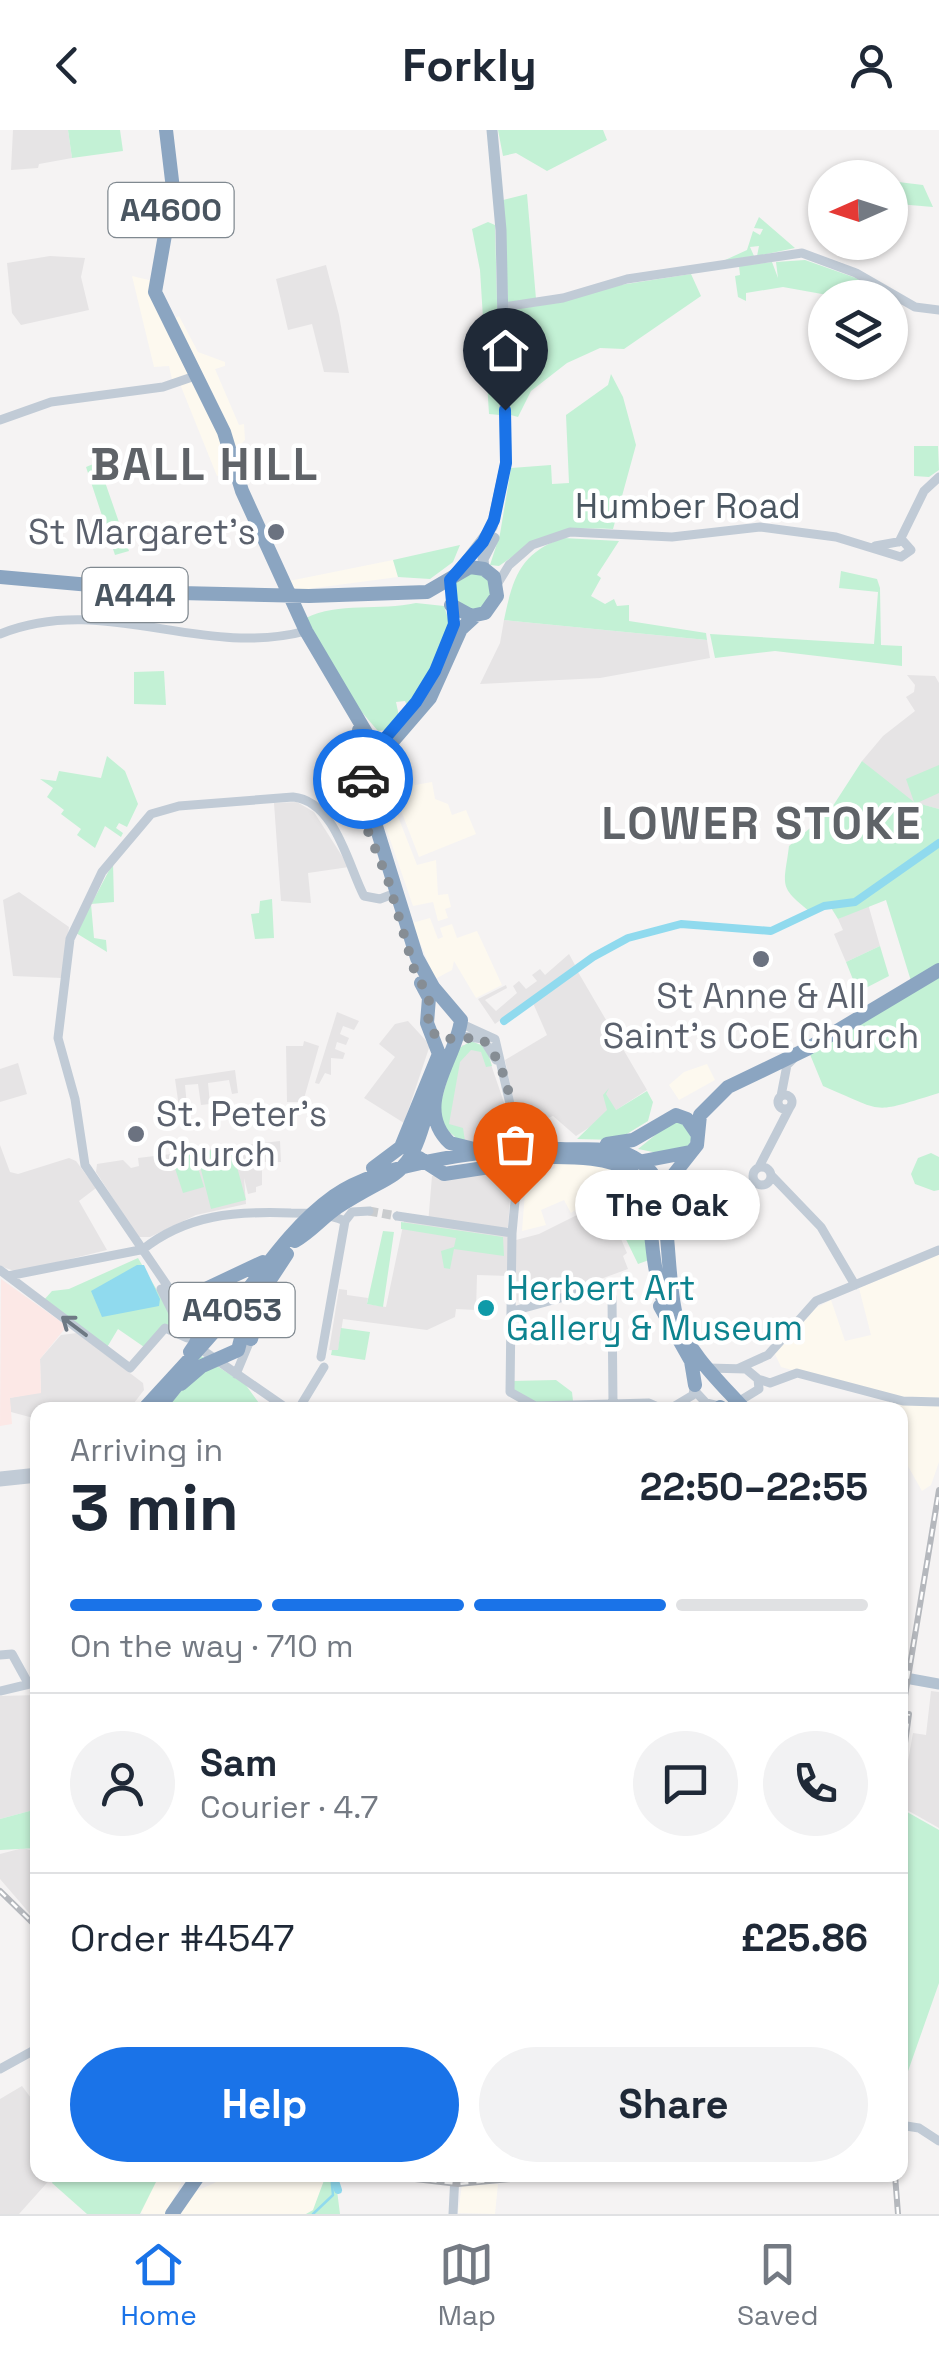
<!DOCTYPE html>
<html lang="en">
<head>
<meta charset="utf-8">
<style>
  body { margin:0; font-family:"Space Grotesk",sans-serif; background:#f2f2f3; color:#1f2937; height:100vh; display:flex; flex-direction:column; font-size:38px; white-space:nowrap }
  * { box-sizing:border-box; margin:0 }
  p { font-size:32px; color:#747a83 }
  .icon { flex:none; width:55px; height:55px; fill:none; stroke:currentColor; stroke-width:2; stroke-linecap:round; stroke-linejoin:round }
  .map { position:relative; flex:1; overflow:hidden }
  .drawer { position:absolute; left:30px; top:1272px; width:878px; height:780px; display:flex; flex-direction:column; background:#fff; border-radius:20px; box-shadow:0 2px 8px #0004 }
  .drawer>* { flex:none }
  .needle { width:65px; rotate:267deg }
  .tools { position:absolute; left:808px; top:30px; display:grid; gap:20px }
  .tools a { display:grid; place-items:center; width:100px; height:100px; border-radius:50%; background:#fff; box-shadow:0 2px 8px #0004; font-size:50px }
  .pin { position:absolute; display:grid; place-items:center; width:85px; height:85px; color:#fff; margin:-102px -42px; border-radius:50% 50% 50% 0; rotate:-45deg; box-shadow:0 0 10px #0007 }
  .pin .icon { rotate:45deg }
  .courier { position:absolute; display:grid; place-items:center; width:100px; height:100px; margin:-50px; border:8px solid #1a73e8; border-radius:50%; background:#fff; color:#222; box-shadow:0 2px 12px #0007 }
  .bubble { position:absolute; height:70px; border-radius:35px; background:#fff; box-shadow:0 2px 8px #0004; font-size:32px; font-weight:800; line-height:70px; text-align:center }
  .headline em { font-style:normal; font-weight:800 }
  .headline div { display:flex; flex-direction:column-reverse }
  .headline { display:flex; align-items:center; justify-content:space-between; height:170px; padding:0 40px }
  h1 { font-size:65px; font-weight:800; line-height:75px }
  .bar { display:grid; grid-template-columns:repeat(4,1fr); gap:15px 10px; align-content:center; height:120px; padding:0 40px }
  .bar i { height:12px; border-radius:8px; background:#e0e1e3 }
  .bar .current { background:#1a73e8 }
  .bar p { grid-column:span 4 }
  .line { display:flex; align-items:center; gap:25px; padding:0 40px; border-top:2px solid #e0e1e3 }
  .line div { flex:1 }
  .round { display:grid; place-items:center; flex:none; width:105px; height:105px; border-radius:52px; background:#f2f2f3 }
  .cta { display:flex; gap:20px; margin-top:auto; padding:20px 40px }
  .cta a { flex:1; height:115px; border-radius:60px; background:#1a73e8; color:#fff; font-size:40px; font-weight:800; line-height:115px; text-align:center }
  .cta a+a { background:#f2f2f3; color:#1f2937 }
  header { display:flex; justify-content:space-between; align-items:center; height:130px; padding:0 40px; background:#fff; font-size:45px; font-weight:800 }
  .tab-bar { display:flex; justify-content:space-around; align-items:center; height:140px; border-top:2px solid #e0e1e3; background:#fff; font-size:28px; color:#747a83 }
  .tab-bar a { display:grid; justify-items:center; gap:5px }
  .tab-bar .current { color:#1a73e8 }
  .map>svg:first-child { display:block }
  .commercial { fill:#fdf9ef }
  .education { fill:#e6e4e5 }
  .medical { fill:#fce8e6 }
  .green { fill:#c3f1d5 }
  .water { fill:#90daee }
  .lines { fill:none; stroke-linecap:round; stroke-linejoin:round }
  .stream { stroke:#90daee; stroke-width:2.5 }
  .river { stroke:#90daee; stroke-width:8 }
  .secondary-tunnel { stroke:#caccce; stroke-width:9; stroke-dasharray:9 4.5; stroke-linecap:butt }
  .secondary { stroke:#c1cbd6; stroke-width:9 }
  .primary { stroke:#b3c2d1; stroke-width:11 }
  .highway { stroke:#8ba5c1; stroke-width:14 }
  .rail-casing { stroke:#b5b8bd; stroke-width:6 }
  .rail { stroke:#fff; stroke-width:2.5; stroke-dasharray:8; stroke-linecap:butt }
  .oneway { stroke:#6e7984 }
  .done { stroke:#868d94; stroke-width:10; stroke-dasharray:0 18 }
  .route { stroke:#1a73e8; stroke-width:12 }
  .worship-dot { fill:#6b7280; stroke:#fff; stroke-width:4 }
  .culture-dot { fill:#0f9aa8; stroke:#fff; stroke-width:4 }
  .labels { text-anchor:middle; dominant-baseline:central; stroke-width:9; stroke-linejoin:round; paint-order:stroke }
  .shield { fill:#fff; stroke:#808990; stroke-width:2.5 }
  .shield-label { font-size:32px; font-weight:bold; fill:#4a5661 }
  .street-label { font-size:35px; fill:#4a5661; stroke:#fff }
  .worship-label { font-size:35px; fill:#5b616d; stroke:#fff; text-anchor:end }
  .culture-label { font-size:35px; fill:#0d838f; stroke:#fff; text-anchor:start }
  .district-label { font-size:45px; font-weight:bold; letter-spacing:2.5px; fill:#5f6368; stroke:#fff }
</style>
</head>
<body>
<header><svg class="icon" aria-label="back" viewBox="0 0 24 24"><path d="M15 5l-7 7 7 7"/></svg>Forkly<svg class="icon" aria-label="person" viewBox="0 0 24 24"><circle cx="12" cy="8" r="4"/><path d="M4 21q1-7 8-7t8 7"/></svg></header>
<div class="map">
<svg width="939" height="2084" viewBox="0 0 939 2084">
  <rect width="100%" height="100%" fill="#f5f3f3"/>
  <path class="commercial" d="M132,146L153,151L170,191L179,186L198,222L225,232V236L215,239L239,295L244,294L245,310L239,316L252,317L250,339L217,346L180,254H173L169,236L154,237Z
    M393,430L398,447L292,461L289,451Z
    M406,643L415,655L432,652L435,669L448,674L452,685L466,680L476,704L419,727L393,660Z
    M386,656L417,735L436,730L438,765L448,764L451,777L445,779L448,788L438,791L433,772L413,776L374,663L376,658Z
    M430,788L438,809L443,807L440,798L452,794L457,808L477,801L502,855L476,868L454,831L452,840L435,849L412,793Z
    M707,934L715,950L679,970L669,955L684,942Z
    M555,1032L606,1033L613,1043L595,1056L600,1064L571,1083L564,1070L541,1080L546,1095L522,1101L526,1049L555,1038Z
    M939,1125V1332L931,1355L922,1361L900,1322V1280H886L889,1266L781,1237L775,1224L816,1178L831,1170L845,1211L871,1205L859,1158Z
    M159,2045H185L166,2084H144L140,2082Z
    M223,2045H326L313,2081L306,2084H181L194,2062L221,2050Z
    M498,2054L495,2084L458,2083L462,2055Z"/>
  <path class="education" d="M13,0H68L72,28L39,34L38,38L11,40Z
    M50,126L85,128L81,147L89,180L21,195L12,183L7,133Z
    M326,135L339,185L349,243L324,242L312,194L288,200L276,149Z
    M504,490L707,510L710,528L600,548L480,554L500,513Z
    M907,545L935,546L939,553V679L908,671L862,631L883,606L915,581L906,567L914,562L915,555Z
    M297,672L314,682L349,737L308,743L311,773L281,771L274,673Z
    M19,762L69,797L62,848L13,846L3,770Z
    M868,774L880,816L846,832L834,804L843,800L838,789Z
    M569,824L575,835L495,894L478,869L506,855L507,858L485,870L496,881L517,863L513,856L519,851L526,859L537,851L532,845L540,839L545,845Z
    M578,842L647,960L576,1006L553,986L520,1000L505,930L547,905L533,873Z
    M337,882L359,891L354,900L343,896L340,904L349,908L346,915L337,912L335,919L345,923L343,929L331,928V945L325,943L319,954L315,953Z
    M408,891L430,915L404,993L364,968L395,927L379,914L395,894Z
    M304,911L319,916L303,972H287L286,916H303Z
    M462,915L485,917L510,990L505,995L512,1016L475,1018L443,999Z
    M18,933L27,964L0,972V939Z
    M235,940L238,963L232,964L229,950L208,953L210,974L201,975L198,954L185,955L187,976L179,977L175,949Z
    M280,1011L281,1032H262V1055L256,1057V1062L248,1064L244,1048L246,1074L196,1085L150,1107H138L96,1042L97,1034L123,1030L131,1038L139,1036L138,1028Z
    M0,1015L10,1042L18,1044L69,1028L76,1031L96,1058L79,1071L107,1120L17,1142L0,1136Z
    M512,1041L508,1097L504,1101L516,1110L539,1104L601,1073L607,1076L627,1123L623,1126L628,1139L538,1172L514,1170V1146L477,1145L476,1180L456,1179L455,1187L427,1200L343,1189L338,1221L329,1220L339,1159L347,1160V1165L368,1168L367,1174L386,1177L404,1091L428,1094L432,1046Z
    M77,1203L143,1253L144,1260L134,1273L127,1280H38L37,1289L11,1282L9,1268L41,1262L40,1229L61,1205Z
    M931,1561L939,1562V1698L900,1676L913,1603L926,1605Z
    M38,1565L37,1679L0,1689V1566Z
    M23,1718L37,1722V1792L0,1749V1724Z
    M22,1956L37,1976L38,2045H54L19,2084H0V1969Z"/>
  <path class="medical" d="M1,1149L67,1196L40,1229L41,1263L10,1268L12,1294L0,1296Z"/>
  <path class="green" d="M68,0H120L123,21L72,28Z
    M498,0H603L607,10L547,41L516,23L503,26Z
    M890,51L923,55L933,77L898,74Z
    M527,64L536,169L508,173L503,70Z
    M759,87L795,118L757,126L759,116L750,117L754,126L723,131L747,120L753,101L760,105L763,99L754,98Z
    M488,92L495,95L500,285L489,284L480,140L472,99Z
    M805,130L856,148L888,167H855L839,157L833,166L783,157L746,163V171L738,167L735,146L740,145L739,136L772,132L778,148L776,132Z
    M691,144L701,166L624,219L600,218L567,233L531,261L518,287L507,284L508,180L594,159Z
    M611,244L623,267L636,315L613,399C555,396 543,405 499,436L490,435L500,404L511,338L551,335L552,354L569,353L566,285L608,255Z
    M914,316H938L939,340L929,347L914,346Z
    M98,332L129,421L115,425L86,337Z
    M563,408L619,411L597,445L601,448L591,466L605,474L614,469L617,476L629,475V491L706,503L707,510L504,490C513,446 521,423 563,408Z
    M460,415L453,432L430,449L398,447L393,430Z
    M841,441L877,449L880,458L881,515L902,516V536L775,521L715,528L710,504L874,514L878,462L839,458Z
    M453 461a19 19 0 1 1 38 0a19 19 0 1 1-38 0Z
    M416,473L444,476L450,494L434,535L408,578L405,571L396,572L399,586L386,600L378,601L353,572L306,488C338,472 380,481 416,473Z
    M164,541L166,575L134,574V542Z
    M107,626L125,641L138,674L127,697L119,693L116,698L123,703L121,707L105,696L95,718L77,705L81,699L61,684L64,680L47,667L53,658L40,649L56,651L59,641L101,648Z
    M862,631L914,672L906,649L939,635V663L917,673L939,679V835L911,851L886,770L838,789L830,776L813,784C777,756 784,757 789,716L829,682Z
    M113,733L114,772L91,774L94,808L106,810L107,822L76,803Z
    M272,769L274,808L255,809L251,784L259,783L260,771Z
    M880,816L889,846L858,862L846,832Z
    M939,847V963C870,984 887,983 823,956L809,922Z
    M471,911L486,917L492,936L486,937L481,922L471,920L460,932L449,994L463,998L465,1011L505,1016H465L442,995L440,975L456,920Z
    M609,958L606,964L616,980L647,961L653,972L648,991L617,1010L577,1009L607,980L603,965Z
    M681,992L692,1008L687,1019L658,1023L638,1019L670,993Z
    M231,1015L246,1070L211,1079L197,1024Z
    M193,1022L204,1057L183,1063L172,1029Z
    M931,1023L939,1027V1060L934,1061L915,1054L911,1044L918,1028Z
    M632,1090L637,1101L645,1099L649,1130L638,1134L619,1095Z
    M401,1092L503,1107L504,1126L454,1119L450,1139L444,1138L441,1121L454,1117L456,1108L401,1099Z
    M383,1101L394,1102L383,1177L367,1174Z
    M138,1128L178,1196H171L147,1219L118,1199L106,1219L43,1171L52,1161L69,1159Z
    M341,1198L370,1202L365,1230L331,1225L332,1220H338Z
    M198,1224L245,1254L264,1280H165L192,1248Z
    M556,1250L572,1262L573,1271L536,1272L514,1265L512,1251Z
    M900,1678L939,1700V1853L900,1964V1991Z
    M37,1679V1718L0,1720V1689Z
    M56,2045H123L156,2052L140,2084H87L52,2053Z
    M326,2045H335L340,2084H306L313,2080Z"/>
  <path class="water" d="M137,1135H144L160,1169L159,1176L102,1187L91,1161Z"/>
  <g class="lines">
    <path class="stream" d="M256,1279V1280
      M313,2084L333,2065L331,2045"/>
    <path class="river" d="M504,891L593,827L628,808L681,794L771,801L824,776L855,772L939,713
      M333,2045L338,2060"/>
    <path class="secondary-tunnel" d="M369,1081L397,1086"/>
    <path class="secondary" d="M503,177L563,168L627,149L802,123L856,143L915,177L939,180
      M0,290L51,272L163,257L195,246
      M899,412L924,361L939,347
      M498,453L509,435L532,415L570,402L672,407L760,397L836,407L901,427L911,420L903,411L875,416
      M0,504C104,462 200,529 306,501
      M462,894L495,909L520,1017L512,1103L510,1262L535,1276L649,1273L665,1280
      M456,905L483,909L496,930
      M778 972a7 7 0 1 1 14 0a7 7 0 1 1-14 0Z
      M781,966L787,935L793,929
      M753 1046a9 9 0 1 1 18 0a9 9 0 1 1-18 0Z
      M759,1037L790,977
      M771,1045L821,1097L855,1155
      M397,1086L512,1103
      M345,1091L352,1082L369,1081
      M142,1120C187,1084 236,1081 291,1083C311,1083 326,1083 345,1091
      M0,1140L130,1238L165,1198L187,1208
      M8,1146L140,1120
      M161,1159L183,1203
      M191,1165L175,1167L85,1035L75,969L58,908L70,809L102,742L151,684L179,676L293,667C335,671 348,735 364,766L380,769L393,764
      M513,1181L604,1156L612,1167L613,1274
      M198,1217L289,1280
      M321,1227L345,1091
      M739,1238L768,1225L816,1171L939,1120
      M236,1244L251,1208
      M758,1249L770,1253L797,1243L903,1271L939,1272
      M695,1261L706,1273L728,1278L759,1259L758,1249L746,1239L708,1238
      M298,1280L324,1237
      M668,1280L693,1265L695,1252
      M681,1280L707,1275
      M0,1346L38,1342
      M0,1352L38,1348
      M0,1525L12,1524L28,1553
      M0,1561L38,1552
      M0,1939L38,1918
      M900,1995L919,1998L939,2011
      M453,2084L455,2045"/>
    <path class="primary" d="M484,439L483,429L494,408
      M459,440L492,397L506,333L501,100L492,0
      M900,1547L939,1554"/>
    <path class="highway" d="M166,0L173,59L155,162L224,302L242,361L306,501L371,611L376,633
      M0,447L180,463L309,466L427,462L470,437L484,439L494,447L497,466L485,483L471,486L451,475
      M474,487L461,499L430,568L380,626L367,667L417,828L433,857L461,890C457,928 411,976 450,1013L478,1020
      M359,600L363,624L360,667
      M607,1014L633,1010L676,985L687,989L698,1005
      M419,1028L444,1044L530,1031
      M520,1028C694,1019 627,1070 667,1183
      M638,1032L690,1022
      M373,1038L401,1017L439,924L427,893L429,868L421,853
      M670,1077L671,1048L697,1015L700,985L728,957L807,919L939,840
      M295,1111C311,1102 323,1087 338,1077C403,1035 407,1055 430,971
      M197,1163L263,1132
      M660,1176L691,1231L695,1255
      M251,1209L266,1156L287,1124
      M190,1222C213,1195 183,1173 233,1163
      M181,1254L202,1236L238,1220L246,1189L238,1165
      M720,1277L725,1280
      M143,1280C170,1250 198,1221 224,1190C259,1148 289,1098 334,1066C383,1031 500,1017 560,1019C593,1021 627,1012 651,1042C672,1070 665,1149 677,1189C689,1224 721,1253 745,1280
      M157,1280L186,1244
      M172,2084L199,2045"/>
    <defs>
      <path id="rail" d="M900,1596L939,1360
        M900,1649L909,1584
        M0,1761L38,1798
        M381,2045L458,2054L552,2045
        M895,2045L898,2084"/>
    </defs>
    <use href="#rail" class="rail-casing"/>
    <use href="#rail" class="rail"/>
  </g>
  <defs><path id="oneway-shaft" d="M-6 0H5M1.5-3L5.5 0L1.5 3" fill="none" stroke-width="1.6" stroke-linecap="round" stroke-linejoin="round" transform="scale(2.5)"/></defs>
  <use class="oneway" href="#oneway-shaft" transform="translate(74 1196) rotate(-143)"/>
  <g class="lines">
    <path class="done" d="M363,649V689L388,750L414,839L429,868L428,898L440,909L481,908C516,939 521,1030 515,1074"/>
    <path class="route" d="M363,649L375,620L416,572L435,541L454,494L450,450L483,412L494,390L506,333L505,280"/>
  </g>
  <g class="worship-dot">
    <circle cx="276" cy="402" r="10"/>
    <circle cx="761" cy="829" r="10"/>
    <circle cx="136" cy="1004" r="10"/>
  </g>
  <circle class="culture-dot" cx="486" cy="1178" r="10"/>
  <g class="labels">
    <g class="shield">
      <rect x="108.5" y="53" width="125" height="54" rx="8"/>
      <rect x="82.5" y="438" width="105" height="54" rx="8"/>
      <rect x="169.5" y="1153" width="125" height="54" rx="8"/>
    </g>
    <g class="shield-label">
      <text x="171" y="80">A4600</text>
      <text x="135" y="465">A444</text>
      <text x="232" y="1180">A4053</text>
    </g>
    <g class="street-label">
      <text x="688" y="376">Humber Road</text>
    </g>
    <g class="worship-label">
      <text x="256" y="402">St Margaret's</text>
      <text x="761" y="866" text-anchor="middle">St Anne &amp; All<tspan x="761" dy="40">Saint’s CoE Church</tspan></text>
      <text x="156" y="984" text-anchor="start">St. Peter's<tspan x="156" dy="40">Church</tspan></text>
    </g>
    <g class="culture-label">
      <text x="506" y="1158">Herbert Art<tspan x="506" dy="40">Gallery &amp; Museum</tspan></text>
    </g>
    <g class="district-label">
      <text x="205" y="334">BALL HILL</text>
      <text x="762" y="693">LOWER STOKE</text>
    </g>
  </g>
</svg>
<div class="tools">
<a><svg class="needle" viewBox="-14 -14 28 28"><path d="M0-13l5 13h-10z" fill="#e53935"/><path d="M0 13l5-13h-10z" fill="#747a83"/></svg></a>
<a><svg class="icon" aria-label="layers" viewBox="0 0 24 24"><path d="M12 4l9 5-9 5-9-5zM3 14l9 5 9-5"/></svg></a>
</div>
<div class="pin" style="left:515px;top:1074px;background:#ea580c"><svg class="icon" aria-label="bag" viewBox="0 0 24 24"><path d="M5 8h14l-1 12H6zM9 8a3 3 0 0 1 6 0"/></svg></div>
<div class="pin" style="left:505px;top:280px;background:#1f2937"><svg class="icon" aria-label="home" viewBox="0 0 24 24"><path d="M3 11l9-7 9 7M6 9v11h12V9"/></svg></div>
<div class="courier" style="left:363px;top:649px"><svg class="icon" aria-label="car" viewBox="0 0 24 24"><path d="M5 17H2v-5l4-1 3-4h7l3 4 3 1v5h-3M9 17h6M6 11h13"/><circle cx="7" cy="17" r="2"/><circle cx="17" cy="17" r="2"/></svg></div>
<div class="bubble" style="left:575px;top:1040px;width:185px">The Oak</div>
<section class="drawer">
<div class="headline"><div><h1>3 min</h1><p>Arriving in</p></div><em>22:50–22:55</em></div>
<div class="bar"><i class="current"></i><i class="current"></i><i class="current"></i><i></i><p>On the way · 710 m</p></div>
<div class="line" style="height:180px"><a class="round"><svg class="icon" aria-label="person" viewBox="0 0 24 24"><circle cx="12" cy="8" r="4"/><path d="M4 21q1-7 8-7t8 7"/></svg></a><div><b>Sam</b><p>Courier · 4.7</p></div><a class="round"><svg class="icon" aria-label="chat" viewBox="0 0 24 24"><path d="M4 5h16v11H9l-5 4z"/></svg></a><a class="round"><svg class="icon" aria-label="phone" viewBox="0 0 24 24"><path d="M5 4h4l2 5-3 2q2 4 5 5l2-3 5 2v4C11 20 4 13 5 4z"/></svg></a></div>
<div class="line" style="height:130px"><div>Order #4547</div><b>£25.86</b></div>
<div class="cta"><a>Help</a><a>Share</a></div>
</section>
</div>
<nav class="tab-bar">
<a class="current"><svg class="icon" aria-label="home" viewBox="0 0 24 24"><path d="M3 11l9-7 9 7M6 9v11h12V9"/></svg>Home</a>
<a><svg class="icon" aria-label="map" viewBox="0 0 24 24"><path d="M3 6l6-2 6 2 6-2v14l-6 2-6-2-6 2zM9 4v14M15 6v14"/></svg>Map</a>
<a><svg class="icon" aria-label="saved" viewBox="0 0 24 24"><path d="M7 4h10v16l-5-4-5 4z"/></svg>Saved</a>
</nav>
</body>
</html>
